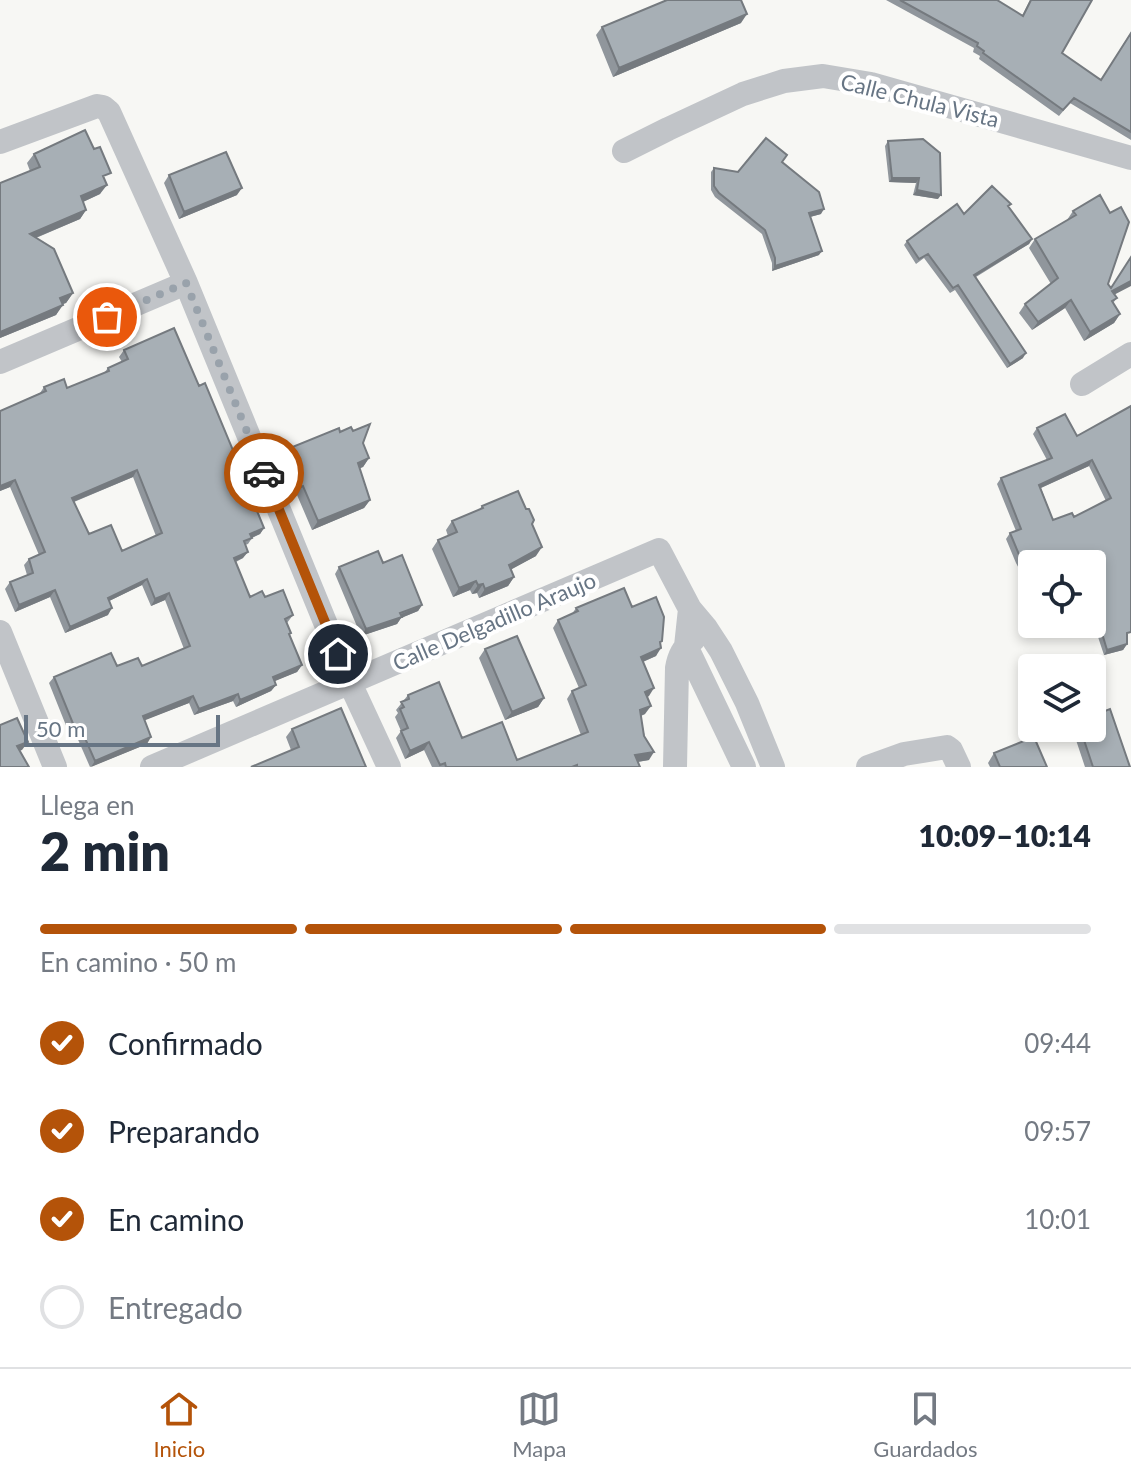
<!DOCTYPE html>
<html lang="es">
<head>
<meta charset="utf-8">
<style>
  body { margin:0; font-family:Lato,sans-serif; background:#f2f2f3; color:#1f2937; height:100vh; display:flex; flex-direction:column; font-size:30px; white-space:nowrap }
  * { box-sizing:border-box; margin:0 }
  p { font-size:26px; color:#747a83 }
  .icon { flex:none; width:44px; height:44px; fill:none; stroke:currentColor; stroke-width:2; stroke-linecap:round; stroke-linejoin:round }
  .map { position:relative; height:767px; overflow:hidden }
  .sheet { display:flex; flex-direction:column; background:#fff; flex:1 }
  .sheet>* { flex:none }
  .buttons { position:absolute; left:1018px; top:550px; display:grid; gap:16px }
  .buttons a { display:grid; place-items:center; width:88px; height:88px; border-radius:8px; background:#fff; box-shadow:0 4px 12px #0003; font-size:40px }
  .scale { position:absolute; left:24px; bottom:20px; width:196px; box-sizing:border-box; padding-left:8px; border:4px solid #677584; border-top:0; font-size:22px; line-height:28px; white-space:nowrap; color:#677584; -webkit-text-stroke:6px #fff; paint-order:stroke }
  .pin { position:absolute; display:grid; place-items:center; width:68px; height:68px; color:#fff; margin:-34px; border:4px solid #fff; border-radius:50%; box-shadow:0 2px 8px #0007 }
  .courier { position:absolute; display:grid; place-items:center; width:80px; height:80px; margin:-40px; border:6px solid #b45309; border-radius:50%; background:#fff; color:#222; box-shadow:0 2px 10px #0007 }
  .summary em { font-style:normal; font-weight:800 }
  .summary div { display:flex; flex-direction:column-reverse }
  .summary { display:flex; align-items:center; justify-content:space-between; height:136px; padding:0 40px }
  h1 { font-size:52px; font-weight:800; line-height:60px }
  .bar { display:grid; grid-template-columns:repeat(4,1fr); gap:12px 8px; align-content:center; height:96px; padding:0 40px }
  .bar i { height:10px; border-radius:6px; background:#e0e1e3 }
  .bar .on { background:#b45309 }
  .bar p { grid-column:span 4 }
  ol { padding:0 40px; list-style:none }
  li { display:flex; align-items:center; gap:24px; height:88px }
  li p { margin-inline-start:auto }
  li .icon { padding:8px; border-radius:50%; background:#b45309; color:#fff; stroke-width:4 }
  li:last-child { color:#747a83 }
  li i { width:44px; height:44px; border:4px solid #e0e1e3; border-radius:50% }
  .dock { display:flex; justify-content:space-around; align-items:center; height:112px; border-top:2px solid #e0e1e3; background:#fff; font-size:22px; color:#747a83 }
  .dock a { display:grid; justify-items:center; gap:4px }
  .dock .on { color:#b45309 }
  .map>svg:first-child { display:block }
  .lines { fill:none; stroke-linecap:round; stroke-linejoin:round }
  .street { stroke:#c1c4c8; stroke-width:24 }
  .wall { fill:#90969c; fill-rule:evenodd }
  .shaded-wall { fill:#757a7f }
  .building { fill:#a7afb5; stroke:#757a7f; stroke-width:2; fill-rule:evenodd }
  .done { stroke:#99a2ab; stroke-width:8; stroke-dasharray:0 14.4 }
  .route { stroke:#b45309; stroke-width:10 }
  .labels { text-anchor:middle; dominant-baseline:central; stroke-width:8; stroke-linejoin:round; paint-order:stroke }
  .street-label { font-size:22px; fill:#677584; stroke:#fff }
</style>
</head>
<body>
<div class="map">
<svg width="1131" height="767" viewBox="0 0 1131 767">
  <rect width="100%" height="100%" fill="#f7f7f4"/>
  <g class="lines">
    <path class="street" d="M0,142L97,106L103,107L109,112L186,283L350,683L389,767
      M624,151L668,129L743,94L784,81L823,76L871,84L1131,158
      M0,362L186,283
      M1082,384L1131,354
      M690,609L686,646L744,767
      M0,632L55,767
      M152,767L659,550L690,609L706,628L721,651L747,703L773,767
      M675,767L677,668C679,656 683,648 693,640
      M868,767L904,754L947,747L951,750L959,767"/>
  </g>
  <path class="wall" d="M886,0H997L1022,16L1030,0H1092L1062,53L1101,80L1131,32V140L1070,103L1059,116L979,59L980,56L973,52L974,48Z
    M741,23L613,77L596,35L602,27Z
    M888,141L938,199L913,195L916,183L889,182L885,146Z
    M34,154L105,181L100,194L83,202L86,210L80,219L36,238L73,293L66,303L62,304L56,315L0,338L30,171L27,163Z
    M782,162L821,214L810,217L819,255L772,271V263L762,234L715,197L711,190V172L714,168L738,172Z
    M169,175L237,195L179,219L164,183Z
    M1008,206L1032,239L1029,244L976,277L1023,358L1007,368L955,290L950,293L924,258L916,264L904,245L907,241L964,214Z
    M1073,211L1108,284L1117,298L1113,303L1120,314L1114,323L1084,341L1065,308L1032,330L1019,313L1025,304L1051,284L1029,248L1035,239L1067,220Z
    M124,350L199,386L235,455L233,458L237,475L251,508L264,528L260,534L252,538L248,544L245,545L243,558L236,562L250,597H265L293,615L287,623L289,636L302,665L297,672L274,681L276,685L271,691L236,707L233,701L194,715L189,703L144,720L147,744L90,767L76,735L71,738L49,683L54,677L117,666H142L184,649L165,600L151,606L142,585L109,601L108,615L65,633L50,597L15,612L5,589L10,582L27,575L24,565L29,559L39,555L10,487L0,491V411L40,393L44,387L67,388L104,373L108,368L122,362L119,357ZM133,477L156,536L122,551L89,534L74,502Z
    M1131,406L1127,644L1123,650L1104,655L1094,625L1077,634L1073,626L1071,627L1069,624H1092V564H1032V593L1016,563L1006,539L1010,533L1016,531L997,484L1001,478L1047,460L1033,434L1037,428L1077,436ZM1089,466L1106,501L1074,517L1053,520L1041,488Z
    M353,431L363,443L369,458L363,467L359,468L370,500L364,508L312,530L297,495L295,496L279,459L285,450L340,432Z
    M482,506L532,524L536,556L511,569L514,577L508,586L479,598L477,593L472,594L470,590L453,597L432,549L438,540L448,536L446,530L452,521L479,510Z
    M383,563L422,605L418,611L401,618L397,624L361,636L335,574L339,567Z
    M632,607L660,644L656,656L643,662L649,696L647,697L645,714L641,716L649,760L638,762L640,767H432L424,750L405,759L396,738L401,731L395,717L398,713L396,710L408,695L462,738L517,760L581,735L567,699L572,691L579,688L553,628L558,620L572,614L576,608Z
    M485,649L544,698L538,707L505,720L479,658Z
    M1072,728H1092L1130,767H1085Z
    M292,729L366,767L291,750L286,737Z
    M994,753L1047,767H990L988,763Z"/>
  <path class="shaded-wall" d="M747,14L741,23L613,77L619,68Z
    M892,178H919L916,183L889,182Z
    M107,185L100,194L74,206L81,196Z
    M242,188L237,195L179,219L184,212Z
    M917,190L941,195L938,199L913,195Z
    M824,209L821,214L806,218L809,213Z
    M86,210L80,219L23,243L30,234Z
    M1032,239L1029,244L971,279L974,275Z
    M822,251L819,255L772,271L775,266Z
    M1131,281V286L1106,299L1112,291Z
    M73,293L66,303L54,307L60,298Z
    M1071,300L1065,308L1032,330L1038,322Z
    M63,305L56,315L0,338V332Z
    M1120,314L1114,323L1084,341L1090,332Z
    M1026,353L1023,358L1007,368L1010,364Z
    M369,458L363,467L351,472L358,463Z
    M1092,460L1089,466L1036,490L1039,485Z
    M137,470L133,477L68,504L72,498Z
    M15,480L10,487L0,491V486Z
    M370,500L364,508L312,530L318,521Z
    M264,528L260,534L246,540L250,534Z
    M542,547L536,556L503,574L509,565Z
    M248,552L243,558L229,564L234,558Z
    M514,577L508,586L479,598L485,589Z
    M147,579L142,585L103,604L108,598Z
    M476,581L470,590L453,597L459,588Z
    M483,584L477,593L472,594L478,585Z
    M55,590L50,597L15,612L19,605Z
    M169,593L165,600L151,606L155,599Z
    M422,605L418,611L401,618L397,624L361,636L366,629Z
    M112,608L108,615L65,633L70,627Z
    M1098,620L1094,625L1077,634L1080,629L1089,624H1092V622Z
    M1127,644L1123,650L1104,655L1107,650Z
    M661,648L656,656L635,665L641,657Z
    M302,665L297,672L268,684L273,677Z
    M276,685L271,691L236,707L240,700Z
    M654,688L649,696L640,700L645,692Z
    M238,694L233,701L194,715L199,709Z
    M193,696L189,703L138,723L143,716Z
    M544,698L538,707L505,720L512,712Z
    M651,706L645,714L634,718L640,710Z
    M151,737L147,744L91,767L95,761Z
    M28,742L22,750L11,754L17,746Z
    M429,742L424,750L405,759L410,751Z
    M654,752L649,760L630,763L635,755Z"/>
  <path class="building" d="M667,0H741L747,14L619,68L602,27Z
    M900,0H997L1023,16L1031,0H1092L1062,53L1101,80L1131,33V132L1074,98L1063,110L983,53L984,51L977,46L978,43Z
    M85,130L94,149L100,147L111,173L103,176L107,185L81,196L86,210L30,234L54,249L73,293L60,298L63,305L0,332V183L40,167L34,154Z
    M766,138L787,155L782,162L819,192L824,209L809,213L822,251L775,266V258L765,230L719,193L714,186V168L738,172Z
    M923,139L940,153L941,195L917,190L919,178H892L888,141Z
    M226,152L242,188L184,212L169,175Z
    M992,186L1011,204L1008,206L1032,239L974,275L1026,353L1010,364L958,285L953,288L928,254L919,259L907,241L957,204L964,214Z
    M1100,195L1110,213L1121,207L1129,222L1108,284L1111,288L1131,257V281L1112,291L1117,298L1112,301L1120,314L1090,332L1071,300L1038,322L1025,304L1058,278L1035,239L1076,215L1073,211Z
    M174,328L199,386L205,383L235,455L232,457L237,475L251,508L255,506L264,528L250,534L252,538L244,541L248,552L234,558L250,597L262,591L265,597L283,590L293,615L285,619L291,633L289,634L302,665L273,677L276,685L240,700L238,694L199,709L193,696L143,716L151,737L95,761L81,729L76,731L54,677L111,653L117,666L138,658L142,666L190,646L169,593L155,599L147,579L108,598L112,608L70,627L55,590L19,605L10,582L33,573L29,559L45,552L15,480L0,486V411L46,391L44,387L64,379L67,388L109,371L108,368L128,359L124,350ZM137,470L162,533L122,551L111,525L89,534L72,498Z
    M1131,406V632L1127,633V644L1107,650L1098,620L1092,622V564H1032V581L1020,557L1010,533L1021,529L1001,478L1052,458L1037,428L1065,414L1077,436ZM1092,460L1111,498L1074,517L1072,513L1053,520L1039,485Z
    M370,424L363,443L369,458L358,463L370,500L318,521L303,486L301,487L285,450L339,428L340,432L351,427L353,431Z
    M518,491L526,509H529L534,520L532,524L542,547L509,565L514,577L485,589L483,584L478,585L476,581L459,588L438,540L457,532L452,521L483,508L482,506Z
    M378,551L383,563L402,555L422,605L400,613L402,617L366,629L339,567Z
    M624,588L632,607L656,597L664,617L662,641L660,642L661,648L641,657L654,688L645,692L651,706L640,710L644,736L654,752L635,755L640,767H577V765L572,767H446L445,763L440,765L429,742L410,751L401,731L408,728L400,709L404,707L401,702L409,699L408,695L439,682L462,738L502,722L517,760L588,732L572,691L586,685L558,620L578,611L576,608Z
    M1078,624H1089L1080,629Z
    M517,636L544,698L512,712L485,649Z
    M341,708L366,767H251L299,747L292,729Z
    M1110,709L1130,767H1093L1080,728H1092V716Z
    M17,718L28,742L17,746L29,767H0V725Z
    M1034,737L1047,767H1000L994,753Z"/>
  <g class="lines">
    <path class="done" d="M107,317L186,283L264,473"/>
    <path class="route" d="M264,473L338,654"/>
  </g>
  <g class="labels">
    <g class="street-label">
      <text transform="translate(920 100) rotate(14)">Calle Chula Vista</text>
      <text transform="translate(494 621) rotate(-23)">Calle Delgadillo Araujo</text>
    </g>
  </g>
</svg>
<div class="buttons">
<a><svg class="icon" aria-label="locate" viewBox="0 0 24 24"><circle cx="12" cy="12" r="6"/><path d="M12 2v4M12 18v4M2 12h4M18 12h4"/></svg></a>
<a><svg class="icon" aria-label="layers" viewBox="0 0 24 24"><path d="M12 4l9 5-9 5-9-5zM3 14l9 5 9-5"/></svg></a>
</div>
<div class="scale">50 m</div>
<div class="pin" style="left:107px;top:317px;background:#ea580c"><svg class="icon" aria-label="bag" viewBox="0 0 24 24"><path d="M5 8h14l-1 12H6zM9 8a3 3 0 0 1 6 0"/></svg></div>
<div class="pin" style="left:338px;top:654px;background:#1f2937"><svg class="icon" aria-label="home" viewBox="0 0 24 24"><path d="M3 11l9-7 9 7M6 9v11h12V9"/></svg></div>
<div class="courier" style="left:264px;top:473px"><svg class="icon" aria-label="car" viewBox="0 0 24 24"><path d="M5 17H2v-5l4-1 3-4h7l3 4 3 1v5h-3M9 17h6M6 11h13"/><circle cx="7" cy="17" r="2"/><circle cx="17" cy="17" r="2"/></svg></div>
</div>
<section class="sheet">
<div class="summary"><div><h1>2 min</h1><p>Llega en</p></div><em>10:09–10:14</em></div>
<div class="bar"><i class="on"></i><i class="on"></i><i class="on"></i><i></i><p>En camino · 50 m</p></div>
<ol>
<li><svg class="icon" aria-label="check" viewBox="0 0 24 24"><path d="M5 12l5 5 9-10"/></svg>Confirmado<p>09:44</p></li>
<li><svg class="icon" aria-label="check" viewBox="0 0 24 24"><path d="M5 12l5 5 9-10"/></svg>Preparando<p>09:57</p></li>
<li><svg class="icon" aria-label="check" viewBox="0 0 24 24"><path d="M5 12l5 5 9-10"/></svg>En camino<p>10:01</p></li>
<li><i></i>Entregado</li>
</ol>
</section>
<nav class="dock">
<a class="on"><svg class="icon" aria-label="home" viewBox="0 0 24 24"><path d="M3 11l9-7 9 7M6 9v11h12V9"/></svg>Inicio</a>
<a><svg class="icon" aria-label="map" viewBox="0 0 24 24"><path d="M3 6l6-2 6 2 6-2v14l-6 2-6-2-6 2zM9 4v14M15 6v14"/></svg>Mapa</a>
<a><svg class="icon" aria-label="saved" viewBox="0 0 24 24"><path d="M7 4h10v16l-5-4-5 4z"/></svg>Guardados</a>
</nav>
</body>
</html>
